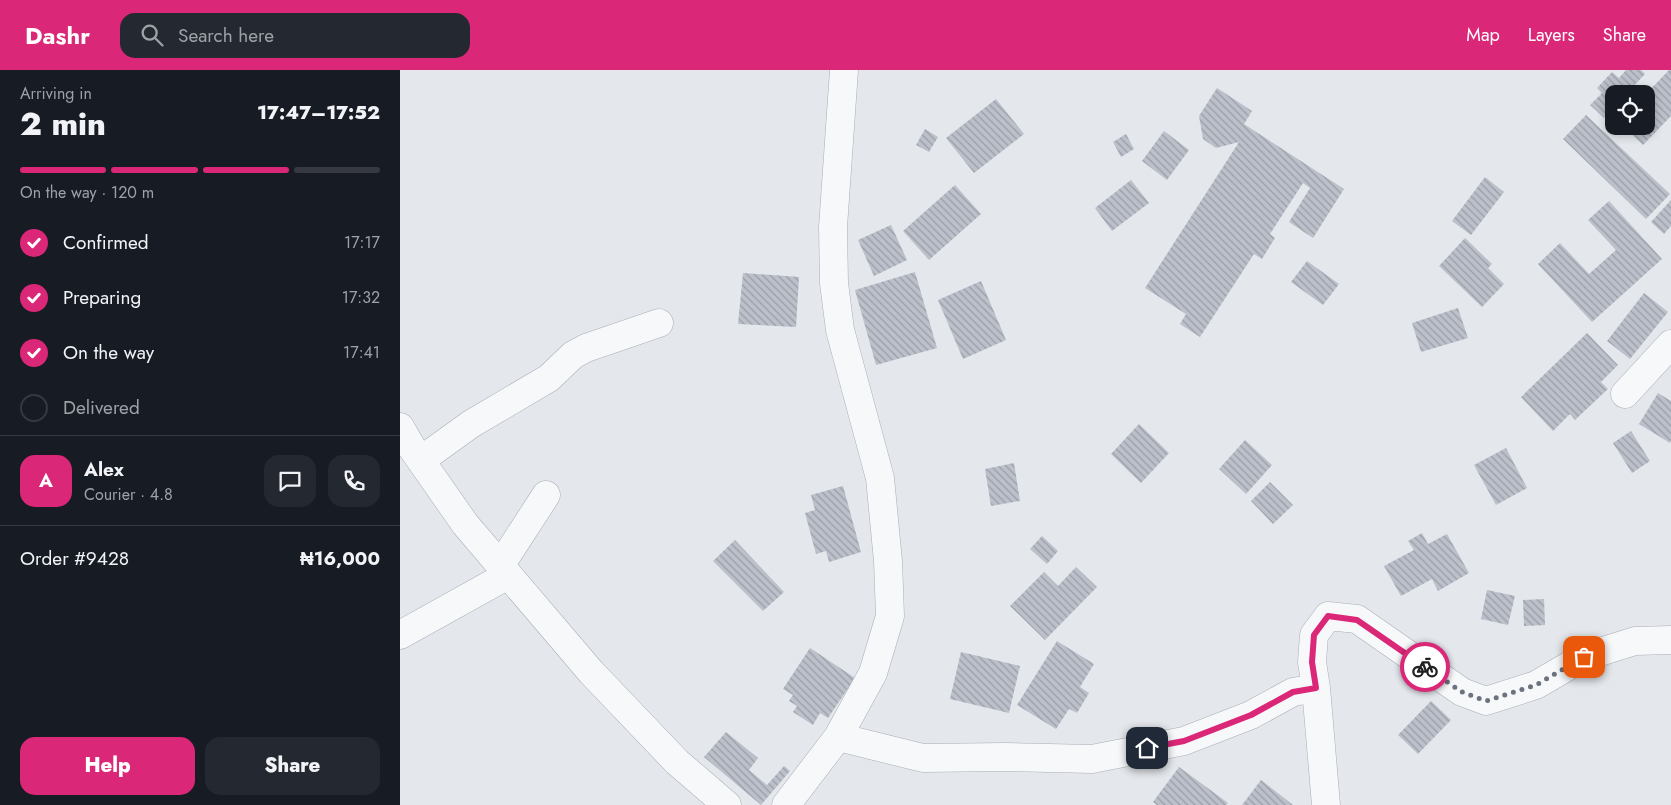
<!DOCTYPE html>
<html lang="en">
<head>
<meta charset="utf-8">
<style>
  body { margin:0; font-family:Jost,sans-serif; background:#242831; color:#f1f3f6; height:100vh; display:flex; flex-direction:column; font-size:19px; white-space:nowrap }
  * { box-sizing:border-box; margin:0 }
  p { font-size:16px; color:#9ea1a6 }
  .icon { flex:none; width:28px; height:28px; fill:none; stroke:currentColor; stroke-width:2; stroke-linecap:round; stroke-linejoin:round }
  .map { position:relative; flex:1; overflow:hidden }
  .panel { display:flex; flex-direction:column; background:#171b24; width:400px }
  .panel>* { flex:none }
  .tools { position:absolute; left:1205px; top:15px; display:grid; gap:10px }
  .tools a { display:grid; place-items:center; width:50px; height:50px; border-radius:10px; background:#171b24; box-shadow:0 2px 8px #0003; font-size:25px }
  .pin { position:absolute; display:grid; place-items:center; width:42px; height:42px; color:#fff; margin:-21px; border-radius:10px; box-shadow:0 2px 8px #0006 }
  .courier { position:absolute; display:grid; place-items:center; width:50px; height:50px; margin:-25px; border:4px solid #db2777; border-radius:50%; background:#fff; color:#222; box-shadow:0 1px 6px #0007 }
  .summary em { font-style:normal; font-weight:800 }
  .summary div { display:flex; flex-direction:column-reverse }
  .summary { display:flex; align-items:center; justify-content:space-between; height:85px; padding:0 20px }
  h1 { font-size:32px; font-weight:800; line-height:38px }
  .bar { display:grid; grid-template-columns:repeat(4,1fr); gap:8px 5px; align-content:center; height:60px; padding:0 20px }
  .bar i { height:6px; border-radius:4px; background:#363941 }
  .bar .on { background:#db2777 }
  .bar p { grid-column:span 4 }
  .line { display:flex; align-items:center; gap:12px; padding:0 20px; border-top:1px solid #363941 }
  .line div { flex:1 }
  .round { display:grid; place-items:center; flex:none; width:52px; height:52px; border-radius:15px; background:#242831 }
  ol { padding:0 20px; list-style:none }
  li { display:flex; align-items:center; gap:15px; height:55px }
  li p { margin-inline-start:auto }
  li .icon { padding:5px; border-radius:50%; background:#db2777; color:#fff; stroke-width:4 }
  li:last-child { color:#9ea1a6 }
  li i { width:28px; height:28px; border:2px solid #363941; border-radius:50% }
  .action { display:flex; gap:10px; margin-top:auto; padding:10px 20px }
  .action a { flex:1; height:58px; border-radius:15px; background:#db2777; color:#fff; font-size:20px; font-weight:800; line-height:58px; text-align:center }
  .action a+a { background:#242831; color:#f1f3f6 }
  header { display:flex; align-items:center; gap:30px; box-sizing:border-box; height:70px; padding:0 25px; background:#db2777; color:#fff }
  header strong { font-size:24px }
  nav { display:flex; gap:28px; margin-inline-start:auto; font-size:18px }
  .search { width:350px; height:45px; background:#242831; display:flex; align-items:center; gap:12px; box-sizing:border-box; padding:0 18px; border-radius:15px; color:#9ea1a6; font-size:19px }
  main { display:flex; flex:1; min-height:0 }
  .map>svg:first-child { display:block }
  .building { fill:url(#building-back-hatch) }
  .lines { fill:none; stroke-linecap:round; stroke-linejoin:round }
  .minor-casing { stroke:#a9aeb7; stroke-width:29 }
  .minor { stroke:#f7f8fa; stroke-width:28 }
  .done { stroke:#6c737f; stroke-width:5; stroke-dasharray:0 9 }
  .route { stroke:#db2777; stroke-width:6 }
</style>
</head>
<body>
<header>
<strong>Dashr</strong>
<div class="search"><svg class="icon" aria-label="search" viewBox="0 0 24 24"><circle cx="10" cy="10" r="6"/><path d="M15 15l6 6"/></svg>Search here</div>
<nav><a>Map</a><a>Layers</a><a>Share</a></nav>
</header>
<main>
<section class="panel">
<div class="summary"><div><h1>2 min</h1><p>Arriving in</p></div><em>17:47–17:52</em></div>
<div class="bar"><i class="on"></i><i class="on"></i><i class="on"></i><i></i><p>On the way · 120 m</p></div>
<ol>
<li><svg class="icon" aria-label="check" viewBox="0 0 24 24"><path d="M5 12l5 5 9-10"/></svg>Confirmed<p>17:17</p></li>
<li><svg class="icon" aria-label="check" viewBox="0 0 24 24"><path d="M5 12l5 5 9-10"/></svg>Preparing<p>17:32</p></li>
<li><svg class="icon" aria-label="check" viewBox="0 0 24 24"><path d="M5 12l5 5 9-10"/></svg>On the way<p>17:41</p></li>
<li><i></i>Delivered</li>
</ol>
<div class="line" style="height:90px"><b class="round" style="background:#db2777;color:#fff">A</b><div><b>Alex</b><p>Courier · 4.8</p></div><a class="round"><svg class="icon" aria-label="chat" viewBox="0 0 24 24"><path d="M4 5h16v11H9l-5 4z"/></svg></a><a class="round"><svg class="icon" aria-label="phone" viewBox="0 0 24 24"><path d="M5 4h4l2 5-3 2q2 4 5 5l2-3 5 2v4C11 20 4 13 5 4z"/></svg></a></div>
<div class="line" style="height:65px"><div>Order #9428</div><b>₦16,000</b></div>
<div class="action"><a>Help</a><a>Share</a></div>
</section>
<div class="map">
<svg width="1271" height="735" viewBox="0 0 1271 735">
  <defs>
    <pattern id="building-back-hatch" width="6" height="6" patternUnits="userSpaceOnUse" patternTransform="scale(1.25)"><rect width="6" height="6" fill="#bbc0ca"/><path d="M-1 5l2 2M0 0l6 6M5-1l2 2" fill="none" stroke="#989da6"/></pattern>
  </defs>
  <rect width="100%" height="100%" fill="#e4e7ec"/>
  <path class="building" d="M1226,0H1241L1245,4L1226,24H1214V37L1204,48L1190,35L1202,23L1197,18L1212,2L1219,8Z
    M1269,0H1271V46L1243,75L1223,56H1246V24Z
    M817,18L852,41L844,54L944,119L913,168L889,152L910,118L903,113L870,164L875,168L862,189L854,184L800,267L780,254L786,244L745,218L839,72L816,78L803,69L799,46Z
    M596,29L624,64L574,103L546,68Z
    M1186,45L1270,124L1246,149L1163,69Z
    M525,59L538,67L529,82L516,75Z
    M764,61L789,80L767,110L742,91Z
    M726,64L734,79L721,87L713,72Z
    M1085,107L1104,122L1071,165L1052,151Z
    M731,110L749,133L712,161L695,138Z
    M555,115L581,144L529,190L503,161Z
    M1271,130V156L1264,164L1251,152Z
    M1209,131L1262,189L1192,252L1138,194L1160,173L1189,204L1216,180L1188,150Z
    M491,155L507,190L474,206L458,170Z
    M1065,168L1092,194L1088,198L1104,214L1082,237L1039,196Z
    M907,191L939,214L923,235L891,212Z
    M515,202L537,278L476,295L455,220Z
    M343,203L399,207L396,257L338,254Z
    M581,211L606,270L563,289L538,230Z
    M1244,223L1268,242L1230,289L1207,271Z
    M1058,238L1068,268L1021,282L1012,253Z
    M1187,263L1218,295L1201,312L1208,319L1175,350L1170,344L1153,361L1121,327Z
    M1258,323L1271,331V370L1270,373L1239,354Z
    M739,354L769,383L741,413L711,384Z
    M1231,361L1250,391L1232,403L1213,373Z
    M845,370L872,395L846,424L819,399Z
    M1106,378L1127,418L1096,435L1074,395Z
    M614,393L620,431L591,436L585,399Z
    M870,412L893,435L873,454L851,431Z
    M443,416L461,482L429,492L426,481L416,484L405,443L415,440L411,425Z
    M1022,463L1028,474L1047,464L1069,503L1038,521L1032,509L1001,526L984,496L1014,480L1008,471Z
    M642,466L658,481L647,494L630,479Z
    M335,470L384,522L363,541L313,491Z
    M676,497L697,517L645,570L610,536L644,502L658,516Z
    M1087,520L1115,526L1108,555L1081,549Z
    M1144,529L1145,555L1124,556L1123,530Z
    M657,571L694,594L680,617L689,623L677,643L669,639L656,659L617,635Z
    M410,578L455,608L428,648L420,643L413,655L393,642L397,636L389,631L393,625L383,619Z
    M561,582L620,596L609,643L550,629Z
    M1031,631L1051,650L1018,684L998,665Z
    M326,662L358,688L349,700L367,715L384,696L390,701L361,735L304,687Z
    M779,697L828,733L826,735H757L753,732Z
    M861,710L893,735H842Z"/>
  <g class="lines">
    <defs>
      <path id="minor" d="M1225,324L1271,274
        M0,357L12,378L65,454L191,602L277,692L327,735
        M21,390L71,354L149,308L173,285L186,278L259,253
        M100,496L146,425
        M0,565L108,505
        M438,667L523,688L604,687L692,689L784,671L851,645L893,622L916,618
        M386,735L438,667L473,603L490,546L488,491L480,408L440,260L434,213L433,157L444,0
        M926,735L916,618L912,592L914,565L928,546L957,549L1062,622L1086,631L1136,615L1184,587L1235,571L1271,570"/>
    </defs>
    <use href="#minor" class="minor-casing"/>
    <use href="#minor" class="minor"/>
  </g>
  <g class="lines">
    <path class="done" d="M1025,597L1062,622L1086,631L1136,615L1184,587"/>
    <path class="route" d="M747,678L784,671L851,645L893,622L916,618L912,592L914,565L928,546L957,550L1025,597"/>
  </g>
</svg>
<div class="tools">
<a><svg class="icon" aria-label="locate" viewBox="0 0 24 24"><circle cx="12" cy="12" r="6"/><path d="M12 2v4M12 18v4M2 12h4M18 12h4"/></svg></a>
</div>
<div class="pin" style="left:1184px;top:587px;background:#ea580c"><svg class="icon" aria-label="bag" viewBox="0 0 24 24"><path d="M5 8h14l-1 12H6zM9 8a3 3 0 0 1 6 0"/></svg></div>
<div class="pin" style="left:747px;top:678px;background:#1f2937"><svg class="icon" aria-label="home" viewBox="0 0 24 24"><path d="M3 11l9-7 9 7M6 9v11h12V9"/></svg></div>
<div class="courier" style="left:1025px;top:597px"><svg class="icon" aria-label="bike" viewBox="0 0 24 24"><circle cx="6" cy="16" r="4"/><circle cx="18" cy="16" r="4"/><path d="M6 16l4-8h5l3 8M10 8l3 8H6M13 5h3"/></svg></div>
</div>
</main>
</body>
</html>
